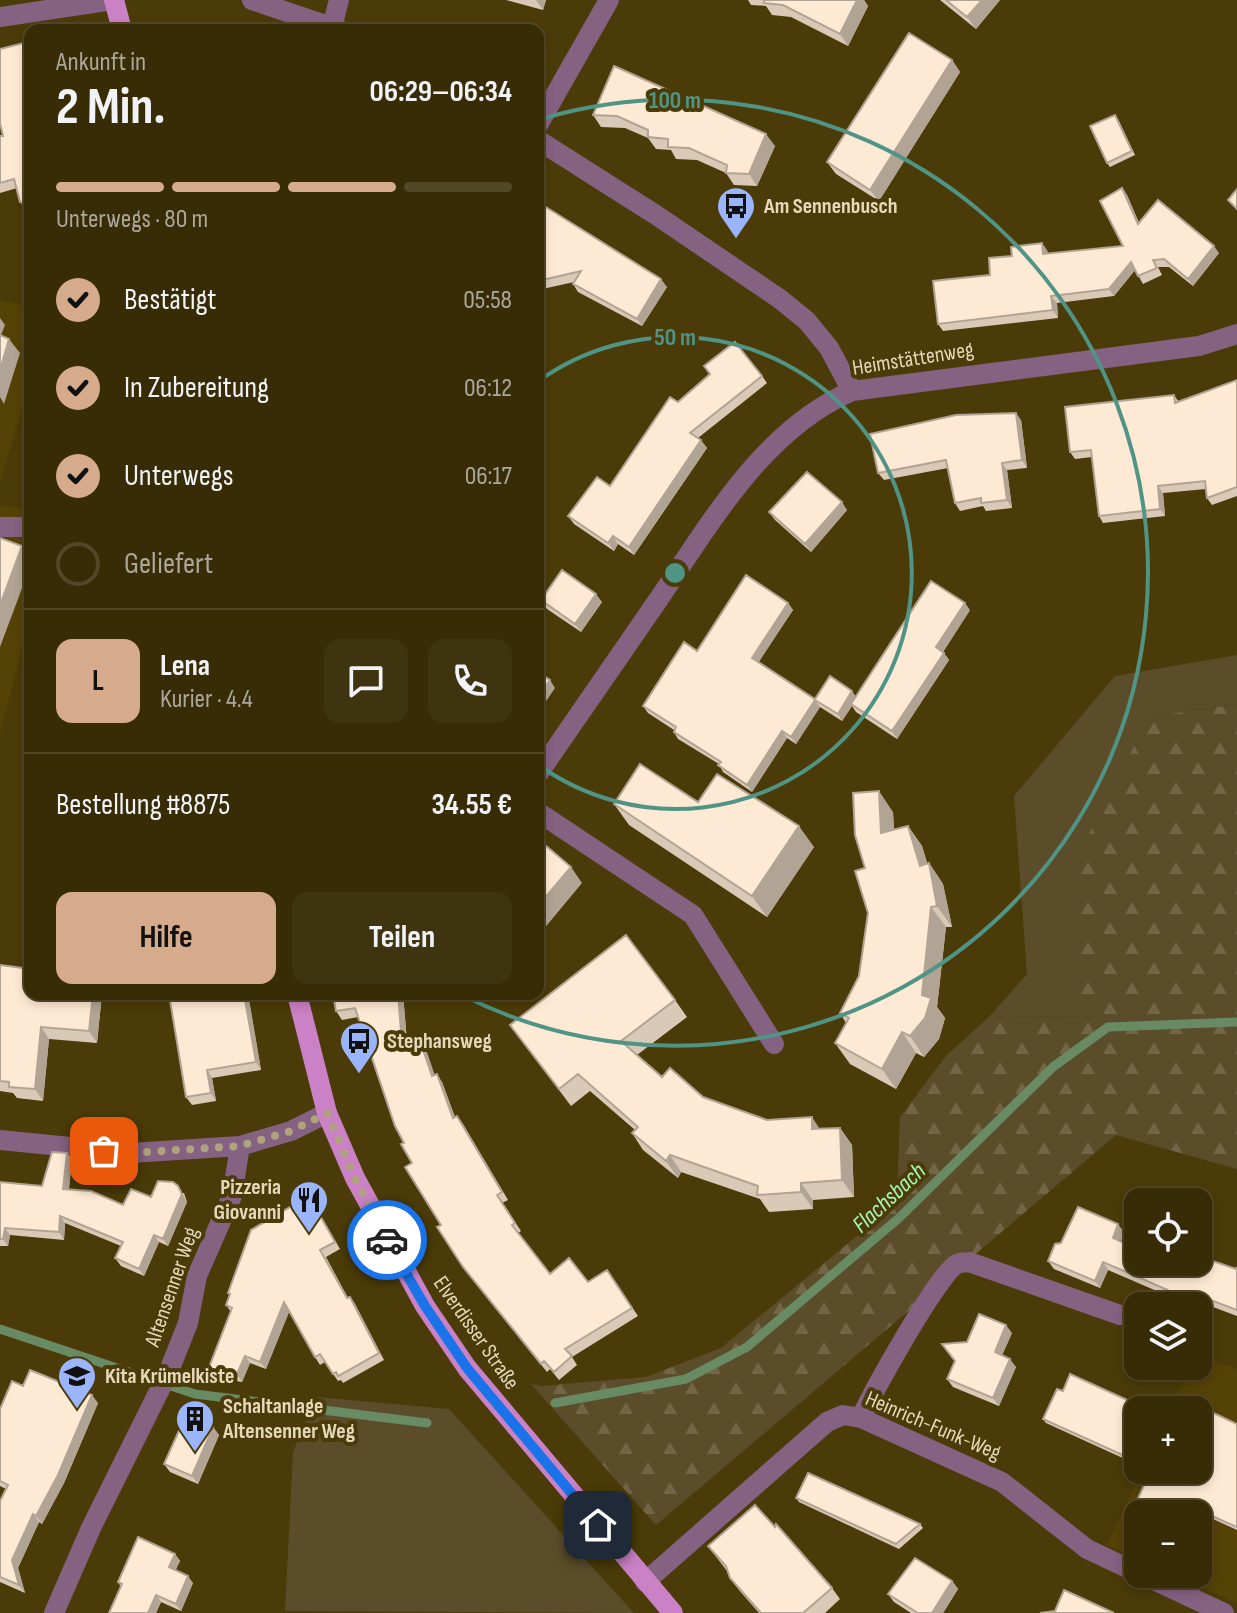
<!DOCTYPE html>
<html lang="de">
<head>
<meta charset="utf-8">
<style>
  body { margin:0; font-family:"Sofia Sans Condensed",sans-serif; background:#3f3410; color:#f1f3f6; height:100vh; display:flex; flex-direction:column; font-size:30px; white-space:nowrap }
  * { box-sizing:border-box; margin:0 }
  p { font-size:26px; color:#aba79b }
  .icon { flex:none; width:44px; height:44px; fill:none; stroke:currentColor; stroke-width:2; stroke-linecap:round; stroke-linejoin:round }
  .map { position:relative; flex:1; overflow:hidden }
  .panel { position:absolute; left:24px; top:24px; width:520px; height:976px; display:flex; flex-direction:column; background:#382c06; border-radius:16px; box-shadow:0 4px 12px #0003,0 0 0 2px #524828 }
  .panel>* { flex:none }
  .buttons { position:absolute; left:1124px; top:1188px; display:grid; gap:16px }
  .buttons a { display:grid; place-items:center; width:88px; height:88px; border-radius:16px; background:#382c06; box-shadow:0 4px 12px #0003,0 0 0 2px #524828; font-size:40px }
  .pin { position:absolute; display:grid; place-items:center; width:68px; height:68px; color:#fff; margin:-34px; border-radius:16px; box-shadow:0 4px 12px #0006 }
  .courier { position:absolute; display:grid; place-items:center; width:80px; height:80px; margin:-40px; border:6px solid #1a73e8; border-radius:50%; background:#fff; color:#222; box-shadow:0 2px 10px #0007 }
  .head em { font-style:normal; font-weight:700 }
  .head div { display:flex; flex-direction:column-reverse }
  .head { display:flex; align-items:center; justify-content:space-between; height:136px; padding:0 32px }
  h1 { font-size:52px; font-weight:700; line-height:60px }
  .bar { display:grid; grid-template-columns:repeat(4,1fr); gap:12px 8px; align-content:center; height:96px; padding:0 32px }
  .bar i { height:10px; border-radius:6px; background:#524828 }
  .bar .on { background:#d6ab8b }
  .bar p { grid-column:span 4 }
  .line { display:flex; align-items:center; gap:20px; padding:0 32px; border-top:2px solid #524828 }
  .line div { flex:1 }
  .round { display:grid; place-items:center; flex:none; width:84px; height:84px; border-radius:16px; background:#3f3410 }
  ol { padding:0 32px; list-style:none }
  li { display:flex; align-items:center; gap:24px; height:88px }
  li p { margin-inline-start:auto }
  li .icon { padding:8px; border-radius:50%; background:#d6ab8b; color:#111; stroke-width:4 }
  li:last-child { color:#aba79b }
  li i { width:44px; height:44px; border:4px solid #524828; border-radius:50% }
  .button { display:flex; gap:16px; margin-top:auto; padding:16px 32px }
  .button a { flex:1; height:92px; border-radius:16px; background:#d6ab8b; color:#111; font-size:32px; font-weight:700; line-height:92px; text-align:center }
  .button a+a { background:#3f3410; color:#f1f3f6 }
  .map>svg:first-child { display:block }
  .built { fill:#554206 }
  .green { fill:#5b4d2a }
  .forest { fill:url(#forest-firs) }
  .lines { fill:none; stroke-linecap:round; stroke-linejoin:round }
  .stream { stroke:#688b64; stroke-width:9 }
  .minor { stroke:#856182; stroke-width:20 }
  .major { stroke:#ca81c5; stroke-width:20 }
  .wall { fill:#dac9b6 }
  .shaded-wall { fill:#b2a494 }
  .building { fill:#feead4; stroke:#b2a494; stroke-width:2 }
  .done { stroke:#afa27c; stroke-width:8; stroke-dasharray:0 14.4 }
  .route { stroke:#1a73e8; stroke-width:10 }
  .ring { fill:none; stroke:#4f9485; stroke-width:4 }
  .labels { text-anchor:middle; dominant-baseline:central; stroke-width:8; stroke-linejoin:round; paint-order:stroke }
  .poi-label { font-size:22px; font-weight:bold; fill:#e5d9ba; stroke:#4b3b08; text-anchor:start }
  .street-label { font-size:22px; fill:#e5d9ba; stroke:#4b3b08 }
  .water-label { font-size:24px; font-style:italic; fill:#a6f6b4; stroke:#4b3b08 }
  .centre { fill:#4f9485; stroke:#4b3b08; stroke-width:4 }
  .ring-label { font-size:24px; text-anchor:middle; font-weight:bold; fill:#4f9485; stroke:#4b3b08; stroke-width:8; stroke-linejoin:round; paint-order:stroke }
</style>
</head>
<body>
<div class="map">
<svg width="1237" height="1613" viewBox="0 0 1237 1613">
  <defs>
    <pattern id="forest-firs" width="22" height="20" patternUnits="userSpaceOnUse" patternTransform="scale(2)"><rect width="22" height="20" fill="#5b4d2a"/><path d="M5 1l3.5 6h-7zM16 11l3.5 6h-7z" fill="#726647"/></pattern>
  </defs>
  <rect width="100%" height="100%" fill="#4b3b08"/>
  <path class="built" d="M0,300L30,307V384L0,482Z
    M0,505L30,509V615L0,735Z
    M1198,1357L1237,1369V1603L1171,1574H1198V1514H1138V1559L1107,1545L1142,1470H1198V1410H1170L1191,1366H1198Z"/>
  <path class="green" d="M1237,655V704L1149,717L1096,1017L990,1016L1027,974L1014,796L1115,676Z
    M316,1397L449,1409L634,1613L285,1611L293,1452Z"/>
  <path class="forest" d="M1237,704V1169L1116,1135L656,1525L531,1384L541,1386L646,1377L721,1348L879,1218L897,1193L900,1117L946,1056L990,1016L1095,1017L1074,994L1079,853L1149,717Z"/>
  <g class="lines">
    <path class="stream" d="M0,1329L195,1394L427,1423
      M555,1403L686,1379L747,1347L899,1218L1053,1067L1108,1027L1237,1022"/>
    <path class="minor" d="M252,0L340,30
      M0,17L113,0
      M332,27L339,0
      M538,125L609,0
      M538,140L656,215L780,299L807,321L829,348L852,391
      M2,527H30
      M538,774C577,717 617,660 656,603C709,526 762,430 852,391L1199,346L1237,334
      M538,812L693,915L774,1044
      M0,1140L130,1153L240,1146L291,1131L327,1113
      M861,1418C871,1395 939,1272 957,1264C960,1262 965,1263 969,1262L1120,1315
      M1141,1574L1224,1613
      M645,1582L827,1422L843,1415L861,1418L1002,1482L1087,1549L1138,1573
      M54,1613L91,1528L169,1371L188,1323L197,1276L232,1196L240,1146"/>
    <path class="major" d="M114,0L122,30
      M297,994L327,1113L355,1178L425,1306L467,1368L673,1613"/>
  </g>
  <path class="wall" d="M506,0H546L543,10Z
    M748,0H864L868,6L848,46L791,17L772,15L766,6L751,5Z
    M940,0H1000L976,29Z
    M28,42L30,44V210L26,209L20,202L17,188L0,193V136H3Z
    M952,60L960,72L879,201L836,174L827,162Z
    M614,66L775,146L757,186L734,185L726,173L697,160L676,159L671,150L656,149L648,138L625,128L601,127L593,115Z
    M1118,119L1135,155L1110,167L1107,163Z
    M1122,188L1127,195L1139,223L1219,253L1193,286L1169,267H1158L1162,275L1143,284L1135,270L1114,296L1057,303L1058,318L943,331L938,324L1012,256L1047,250L1048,254L1123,246Z
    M538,210L667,287L642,326L578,292L573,284L574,282L538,290Z
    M762,376L767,383L698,438L707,448L634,555L618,544L614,551L574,524L568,516L610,486L678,402Z
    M1237,380V496L1212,505L1207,498L1206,489L1163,493L1165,516L1103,523L1099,516L1092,457L1075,459L1070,452L1174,395L1178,401Z
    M1021,420L1027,468L1007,470L1012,508L986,511L983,506L960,511L955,503L948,468L884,480L878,473Z
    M847,510L811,552L775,520L769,512Z
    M541,600L602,602L581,632L547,609Z
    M788,603L793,610L758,662L815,699L856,696L970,610L943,652L949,660L897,739L856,712L852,706L842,721L820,707L796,744L787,738L752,792L723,772L719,764L678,739L674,732V730L648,713L643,706Z
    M698,802L814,847L767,917L629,825L614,804Z
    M893,812L894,830L908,826L922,846L927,863H929L943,884L952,927H946L937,1007L945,1018L939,1039L924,1057L916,1053L896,1089L850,1064L835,1043L846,1023L840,1013L859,976L868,913L865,868Z
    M0,965L102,994L97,1043L49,1039L43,1101L17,1098L13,1093L0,1091Z
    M248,994L261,1070L212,1078L216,1101L192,1105L186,1097Z
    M333,994H403L407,1042L425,1047L434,1075L442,1082L455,1117L457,1116L463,1124L508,1200L502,1203L521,1231L518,1233L550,1274L588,1282L607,1270L638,1316L572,1357L577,1365L559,1380L550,1369L547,1372L469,1275L437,1227L441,1225L404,1143L358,1017L342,1020L336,1011Z
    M675,1000L687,1017L637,1055L662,1077L703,1097L767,1120L820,1129L840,1128L852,1145L854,1197L813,1200V1209L769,1212L760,1199L681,1172L678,1178L643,1150L632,1133L635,1130L590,1091L571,1106L510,1025Z
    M67,1153L72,1160L69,1189L123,1205L151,1197L184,1193L187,1202L168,1246L159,1242L144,1276L121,1266L115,1258L121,1246L65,1223L64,1240L10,1235L8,1246H0V1182L42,1186Z
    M314,1204L340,1249L326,1257L348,1298L350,1297L355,1304L384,1360L343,1383L341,1380L338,1381L325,1362L320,1365L315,1357L289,1311L266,1369L250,1363L242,1382L213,1377L208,1370L231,1312L226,1305L230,1296L228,1293Z
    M1124,1232L1121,1241L1177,1265L1236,1269L1237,1267V1316L1213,1307L1205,1330L1198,1328V1306L1166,1295L1108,1270L1100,1288L1054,1269L1048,1261Z
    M1012,1333L1002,1355L1016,1367L999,1406L953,1387L947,1379L955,1361L967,1342Z
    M23,1386L98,1403L64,1483L42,1524L39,1522L18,1568L25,1593L0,1582V1501L6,1489L0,1486V1409Z
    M1063,1391L1136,1404L1139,1408L1134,1418L1138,1419V1465L1046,1423L1043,1419Z
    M1237,1424V1530L1213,1519L1200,1547L1198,1546V1514H1138V1525L1132,1522L1129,1518L1150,1471L1149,1470H1198Z
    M213,1427L219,1435L198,1484L170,1472L164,1464Z
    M796,1498L920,1524L923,1528L899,1549L799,1502Z
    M775,1527L832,1588L840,1599L825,1613H759L739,1590L730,1578L727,1571L708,1546Z
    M175,1554L180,1561L175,1570L193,1583L181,1611L161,1602L156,1613H109L121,1587L118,1582Z
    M952,1581L958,1589L943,1613H911L894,1602L888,1594Z"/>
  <path class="shaded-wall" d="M536,0H546L543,10Z
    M857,0H864L868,6L848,46L840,34Z
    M982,0H1000L976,29L967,17Z
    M952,60L960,72L879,201L870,190Z
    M766,134L775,146L757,186L749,174Z
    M1122,188L1127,195L1143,232L1138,224Z
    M1042,243L1047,250L1049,262L1043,254Z
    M1214,246L1219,253L1193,286L1188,279Z
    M1131,262L1136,269L1114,296L1109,289Z
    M661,279L667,287L642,326L637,319Z
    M1051,296L1057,303L1058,318L1053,310Z
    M0,318L5,325L0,338Z
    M9,339L20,353L4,404L0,397V370Z
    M1016,413L1021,420L1027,468L1022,460Z
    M701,440L707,448L634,555L629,547Z
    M1002,463L1007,470L1012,508L1007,500Z
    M1158,486L1163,493L1165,516L1160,509Z
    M842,502L847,510L811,552L805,544Z
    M613,536L618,544L614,551L608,543Z
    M22,546L30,557V567L0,647V605Z
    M596,594L602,602L581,632L575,624Z
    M788,603L793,610L757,665L752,658Z
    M965,603L970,610L941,655L936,647Z
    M944,653L949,660L897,739L892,731Z
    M550,680L555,688L538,713V698Z
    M852,691L857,698L842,721L838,714Z
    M815,700L820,707L796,744L791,737Z
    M782,731L787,738L752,792L747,785Z
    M879,791L893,812L895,854L881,833Z
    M799,826L814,847L767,917L752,896Z
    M908,826L922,846L932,879L929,863L943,884L952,927L937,906L920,866Z
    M571,867L582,883L543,930L538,923V906Z
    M931,907L946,927L937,1007L945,1018L939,1039L924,1057L910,1036L922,995Z
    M93,994H102L97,1043L89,1031Z
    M244,994H248L261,1070L256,1062Z
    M398,994H403L408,1052L402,1044Z
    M41,1027L49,1039L43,1101L35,1089Z
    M902,1032L916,1053L896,1089L882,1069Z
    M419,1038L425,1047L438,1084L432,1076Z
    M207,1070L212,1078L216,1101L211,1093Z
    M437,1074L442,1082L458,1127L453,1118Z
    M812,1117L823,1134L812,1129Z
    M840,1128L852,1145L854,1197L842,1180Z
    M67,1153L72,1160L68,1196L63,1189Z
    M670,1155L681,1172L678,1178L666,1161Z
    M801,1183L813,1200V1209L801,1192Z
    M178,1186L187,1202L168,1246L163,1239Z
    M60,1216L65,1223L64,1240L59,1232Z
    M1118,1224L1124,1232L1119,1246L1113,1238Z
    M5,1228L10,1235L8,1246L3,1239Z
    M154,1235L159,1242L144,1276L139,1269Z
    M1103,1262L1108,1270L1100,1288L1095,1281Z
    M350,1297L355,1304L384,1360L379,1353Z
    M1208,1299L1213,1307L1205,1330L1200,1322Z
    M284,1302L290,1310L266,1369L260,1362Z
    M1006,1325L1012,1333L1000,1360L995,1352Z
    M245,1356L250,1363L242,1382L237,1374Z
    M1010,1359L1016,1367L999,1406L993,1398Z
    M92,1395L98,1403L64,1483L42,1524L36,1516Z
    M1136,1404L1139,1408L1133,1420L1130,1416Z
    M213,1427L219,1435L198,1484L192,1476Z
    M33,1514L39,1522L18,1568L25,1593L19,1585L12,1560Z
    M1210,1515L1213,1519L1200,1547L1198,1541Z
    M175,1554L180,1561L174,1574L169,1567Z
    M188,1576L193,1583L181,1611L176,1604Z
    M952,1581L958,1589L943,1613H932Z
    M156,1595L161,1602L156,1613H148Z"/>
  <path class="building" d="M764,0H857L840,34L783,5L764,3Z
    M946,0H982L967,17Z
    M909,33L952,60L870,190L827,162Z
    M28,42L30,48V202H20L14,179L0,183V136H3L0,123V49Z
    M614,66L766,134L749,174L726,173L727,165L689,148L668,147V139L648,137V130L617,116L593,115Z
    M1115,115L1132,151L1107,163L1090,126Z
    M1122,188L1138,224L1158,200L1214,246L1188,279L1164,259L1153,260L1157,268L1138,276L1131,262L1109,289L1051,296L1053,310L938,324L933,281L990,275L989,258L1012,256L1011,247L1042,243L1043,254L1123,246L1100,201Z
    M1237,189V209L1228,200Z
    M541,204L661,279L637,319L573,284L581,271L538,281V210Z
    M0,335L9,339L0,370Z
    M735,342L762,376L690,433L701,440L629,547L613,536L608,543L568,516L597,477L610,486L670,397L678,402L710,374L704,366Z
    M1237,380V487L1207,498L1205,481L1158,486L1160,509L1099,516L1091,450L1070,452L1065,407L1174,395L1175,403Z
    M1016,413L1022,460L1002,463L1007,500L981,503V498L955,503L946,460L878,473L870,434L956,415Z
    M807,472L842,502L805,544L769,512Z
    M0,538L22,546L0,605Z
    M562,570L596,594L575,624L541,600Z
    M746,575L788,603L752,658L815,699L830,676L852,691L838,714L815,700L791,737L782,731L747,785L718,765L721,762L674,732L676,727L643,706L684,642L697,651Z
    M931,581L965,603L936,647L944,653L892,731L851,704Z
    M538,672L550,680L538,698Z
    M640,764L698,802L717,774L799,826L752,896L614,804Z
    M879,791L881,833L908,826L920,866L929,863L937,906L931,907L922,995L931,998L925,1018L910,1036L902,1032L882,1069L835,1043L849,1018L840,1013L859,976L868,913L855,871L865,868L855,835L853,793Z
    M538,839L571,867L538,906Z
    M626,935L675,1000L621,1041L662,1077L670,1068L703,1097L767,1120L812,1117V1129L840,1128L842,1180L801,1183V1192L757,1195L758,1186L670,1155L666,1161L632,1133L638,1127L578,1074L559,1089L510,1025Z
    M0,965L30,969V994H93L89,1031L41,1027L35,1089L9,1087V1082L0,1081Z
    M169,994H244L256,1062L207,1070L211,1093L186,1097Z
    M333,994H398L402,1044L419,1038L432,1076L437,1074L453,1118L457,1116L502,1192L497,1195L515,1223L512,1225L550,1274L569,1258L588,1282L607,1270L632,1308L565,1349L572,1356L554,1372L544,1361L541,1364L463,1267L437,1227L441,1225L405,1167L412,1163L401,1144L404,1143L395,1126L355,1008L336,1011Z
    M52,1152L67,1153L63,1189L91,1191L123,1205L131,1189L151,1197L158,1181L173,1182L178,1186L182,1194L163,1239L154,1235L139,1269L115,1258L123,1242L60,1216L59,1232L5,1228L3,1239H0V1182L42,1186Z
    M309,1196L335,1242L320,1250L347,1298L350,1297L379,1353L338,1376L336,1372L333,1374L320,1354L315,1357L284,1302L260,1362L245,1356L237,1374L208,1370L232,1308L226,1305L230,1294L228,1293L251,1230Z
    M1078,1207L1118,1224L1113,1238L1138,1249V1262H1170L1177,1265L1178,1262H1198V1256L1236,1269L1237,1267V1310L1208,1299L1200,1322H1198V1306H1162L1168,1290L1103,1262L1095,1281L1048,1261L1055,1244L1061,1243Z
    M979,1314L1006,1325L995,1352L1010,1359L993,1398L947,1379L955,1361L942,1344L967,1342Z
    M30,1370L92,1395L58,1475L36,1516L33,1514L12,1560L19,1585L0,1577V1501L8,1485L0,1481V1409L12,1381L23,1386Z
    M1070,1374L1136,1404L1130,1416L1138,1419V1462L1043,1419L1057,1389L1063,1391Z
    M1205,1409L1237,1424V1527L1210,1515L1198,1541V1514H1138V1522L1129,1518L1151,1470H1198V1425Z
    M186,1415L213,1427L192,1476L164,1464Z
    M808,1473L920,1524L896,1544L796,1498Z
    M755,1505L775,1527L776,1524L832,1588L803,1613H761L730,1578L726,1566L708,1546Z
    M138,1537L175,1554L169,1567L188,1576L176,1604L156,1595L148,1613H109L122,1584L118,1582Z
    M915,1558L952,1581L932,1613H918L888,1594Z
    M1064,1590L1114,1613H1040L1055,1611Z"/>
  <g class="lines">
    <path class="done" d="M104,1151L130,1153L240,1146L291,1131L327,1113L355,1178L387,1240"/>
    <path class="route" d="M387,1240L425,1306L467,1368L598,1525"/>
  </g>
  <g class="ring">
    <path d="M540 380A236 236 0 1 1 540 766"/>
    <path d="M541 119A473 473 0 1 1 460 994"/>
  </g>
  <defs>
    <symbol id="bus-pin" viewBox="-11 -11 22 30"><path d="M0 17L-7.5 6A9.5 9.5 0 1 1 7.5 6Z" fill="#9bb5fd" stroke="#4b3b08"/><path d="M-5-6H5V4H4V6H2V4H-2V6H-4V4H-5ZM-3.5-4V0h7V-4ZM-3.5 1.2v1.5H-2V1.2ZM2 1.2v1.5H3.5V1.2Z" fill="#111"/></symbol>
    <symbol id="restaurant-pin" viewBox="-11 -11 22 30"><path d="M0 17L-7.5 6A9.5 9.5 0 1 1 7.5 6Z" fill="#9bb5fd" stroke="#4b3b08"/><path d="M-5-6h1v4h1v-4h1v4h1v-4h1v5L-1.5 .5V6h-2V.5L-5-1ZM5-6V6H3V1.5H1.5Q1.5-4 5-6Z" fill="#111"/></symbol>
    <symbol id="school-pin" viewBox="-11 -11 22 30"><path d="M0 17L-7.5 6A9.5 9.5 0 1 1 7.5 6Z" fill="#9bb5fd" stroke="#4b3b08"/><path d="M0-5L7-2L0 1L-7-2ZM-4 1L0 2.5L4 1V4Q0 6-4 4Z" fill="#111"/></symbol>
    <symbol id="building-pin" viewBox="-11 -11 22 30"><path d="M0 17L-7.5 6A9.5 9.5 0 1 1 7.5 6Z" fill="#9bb5fd" stroke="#4b3b08"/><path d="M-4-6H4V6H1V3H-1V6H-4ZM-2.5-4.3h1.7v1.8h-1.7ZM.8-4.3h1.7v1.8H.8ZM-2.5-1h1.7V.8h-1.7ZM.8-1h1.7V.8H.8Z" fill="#111"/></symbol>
  </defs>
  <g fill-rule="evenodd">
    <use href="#bus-pin" x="714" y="184" width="44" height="60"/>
    <use href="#bus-pin" x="337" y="1019" width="44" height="60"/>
    <use href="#restaurant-pin" x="287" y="1178" width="44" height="60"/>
    <use href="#school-pin" x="55" y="1354" width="44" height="60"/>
    <use href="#building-pin" x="173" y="1397" width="44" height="60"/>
  </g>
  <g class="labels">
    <g class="poi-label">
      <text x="764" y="206">Am Sennenbusch</text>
      <text x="387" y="1041">Stephansweg</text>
      <text x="281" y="1187" text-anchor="end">Pizzeria<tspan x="281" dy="25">Giovanni</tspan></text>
      <text x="105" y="1376">Kita Krümelkiste</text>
      <text x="223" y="1406">Schaltanlage<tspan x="223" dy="25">Altensenner Weg</tspan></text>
    </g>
    <g class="street-label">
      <text transform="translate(913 359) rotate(-9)">Heimstättenweg</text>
      <text transform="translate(172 1287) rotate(-71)">Altensenner Weg</text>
      <text transform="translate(476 1333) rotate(55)">Elverdisser Straße</text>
      <text transform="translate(933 1426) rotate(23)">Heinrich-Funk-Weg</text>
    </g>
    <g class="water-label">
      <text transform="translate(889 1198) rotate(-43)">Flachsbach</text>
    </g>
  </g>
  <circle cx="675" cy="573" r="12" class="centre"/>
  <g class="ring-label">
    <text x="675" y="108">100 m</text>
    <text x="675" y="345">50 m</text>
  </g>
</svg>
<div class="buttons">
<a><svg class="icon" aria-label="locate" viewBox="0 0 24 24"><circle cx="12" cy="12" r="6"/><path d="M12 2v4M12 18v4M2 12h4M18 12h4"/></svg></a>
<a><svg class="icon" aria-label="layers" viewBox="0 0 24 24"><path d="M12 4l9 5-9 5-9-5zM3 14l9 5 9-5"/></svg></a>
<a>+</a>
<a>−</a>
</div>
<div class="pin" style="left:104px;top:1151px;background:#ea580c"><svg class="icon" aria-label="bag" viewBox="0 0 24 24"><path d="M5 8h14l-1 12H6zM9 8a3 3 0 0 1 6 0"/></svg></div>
<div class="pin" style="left:598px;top:1525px;background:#1f2937"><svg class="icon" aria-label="home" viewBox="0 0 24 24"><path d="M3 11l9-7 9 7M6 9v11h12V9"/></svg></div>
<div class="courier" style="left:387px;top:1240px"><svg class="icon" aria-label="car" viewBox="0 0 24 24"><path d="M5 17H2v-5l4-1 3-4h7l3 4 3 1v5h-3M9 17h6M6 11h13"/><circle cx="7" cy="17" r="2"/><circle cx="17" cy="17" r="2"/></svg></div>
<section class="panel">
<div class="head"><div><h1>2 Min.</h1><p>Ankunft in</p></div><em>06:29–06:34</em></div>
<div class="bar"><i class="on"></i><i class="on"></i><i class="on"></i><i></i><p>Unterwegs · 80 m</p></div>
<ol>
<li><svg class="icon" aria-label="check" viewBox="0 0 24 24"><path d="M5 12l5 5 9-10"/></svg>Bestätigt<p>05:58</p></li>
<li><svg class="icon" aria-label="check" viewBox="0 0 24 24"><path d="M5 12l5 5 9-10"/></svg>In Zubereitung<p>06:12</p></li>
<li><svg class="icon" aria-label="check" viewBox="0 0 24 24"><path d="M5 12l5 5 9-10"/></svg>Unterwegs<p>06:17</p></li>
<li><i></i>Geliefert</li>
</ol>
<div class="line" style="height:144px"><b class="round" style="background:#d6ab8b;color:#111">L</b><div><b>Lena</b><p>Kurier · 4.4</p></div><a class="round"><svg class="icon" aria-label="chat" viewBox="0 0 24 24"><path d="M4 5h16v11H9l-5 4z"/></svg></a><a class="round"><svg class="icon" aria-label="phone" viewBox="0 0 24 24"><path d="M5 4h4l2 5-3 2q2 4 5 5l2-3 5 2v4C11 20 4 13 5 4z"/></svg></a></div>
<div class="line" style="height:104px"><div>Bestellung #8875</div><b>34.55 €</b></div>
<div class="button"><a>Hilfe</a><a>Teilen</a></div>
</section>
</div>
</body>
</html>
